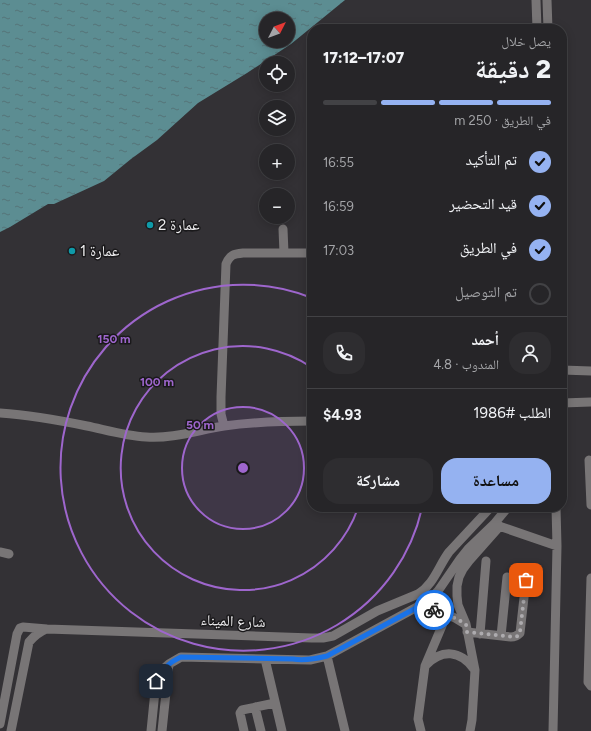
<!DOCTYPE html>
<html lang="ar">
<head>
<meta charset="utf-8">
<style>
  body { margin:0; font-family:Figtree,"Noto Naskh Arabic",sans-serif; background:#2e2d30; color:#f1f3f6; direction:rtl; height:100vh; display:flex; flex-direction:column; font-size:15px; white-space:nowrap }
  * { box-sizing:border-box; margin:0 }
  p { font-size:13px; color:#a4a5a8 }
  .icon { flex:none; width:22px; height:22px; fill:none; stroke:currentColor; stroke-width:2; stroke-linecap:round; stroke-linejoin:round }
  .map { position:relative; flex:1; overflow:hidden; direction:ltr }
  .sheet { position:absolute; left:307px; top:24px; width:260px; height:488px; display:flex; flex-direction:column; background:#262528; border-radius:16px; box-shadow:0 2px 10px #0003,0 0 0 1px #424245; direction:rtl }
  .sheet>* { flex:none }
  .needle { width:26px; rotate:48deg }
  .fabs { position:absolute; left:259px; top:12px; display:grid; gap:8px }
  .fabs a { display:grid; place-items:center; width:36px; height:36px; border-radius:50%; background:#262528; box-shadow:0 2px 10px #0003,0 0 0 1px #424245; font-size:20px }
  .pin { position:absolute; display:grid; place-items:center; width:34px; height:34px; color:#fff; margin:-17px; border-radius:8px; box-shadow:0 2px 6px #0006 }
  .courier { position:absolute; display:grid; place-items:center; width:40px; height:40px; margin:-20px; border:3px solid #1a73e8; border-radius:50%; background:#fff; color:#222; box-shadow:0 1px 5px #0007 }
  .summary em { font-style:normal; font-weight:800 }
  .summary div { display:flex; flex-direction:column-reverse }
  .summary { display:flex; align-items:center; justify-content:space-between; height:68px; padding:0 16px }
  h1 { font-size:26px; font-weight:800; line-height:30px }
  .bar { display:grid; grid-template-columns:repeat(4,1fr); gap:6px 4px; align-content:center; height:48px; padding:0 16px }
  .bar i { height:5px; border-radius:3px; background:#424245 }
  .bar .selected { background:#95b2f1 }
  .bar p { grid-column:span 4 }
  .line { display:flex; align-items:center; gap:10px; padding:0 16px; border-top:1px solid #424245 }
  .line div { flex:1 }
  .round { display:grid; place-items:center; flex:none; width:42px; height:42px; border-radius:16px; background:#2e2d30 }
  ol { padding:0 16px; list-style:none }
  li { display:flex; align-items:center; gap:12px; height:44px }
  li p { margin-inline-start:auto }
  li .icon { padding:4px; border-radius:50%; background:#95b2f1; color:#111; stroke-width:4 }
  li:last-child { color:#a4a5a8 }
  li i { width:22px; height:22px; border:2px solid #424245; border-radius:50% }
  .primary-button { display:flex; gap:8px; margin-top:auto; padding:8px 16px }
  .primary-button a { flex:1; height:46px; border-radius:16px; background:#95b2f1; color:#111; font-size:16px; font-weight:800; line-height:46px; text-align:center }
  .primary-button a+a { background:#2e2d30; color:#f1f3f6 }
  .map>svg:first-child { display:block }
  .water { fill:url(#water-ripples); fill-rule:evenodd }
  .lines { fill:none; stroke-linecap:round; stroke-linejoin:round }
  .minor { stroke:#787576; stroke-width:9 }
  .done { stroke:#adabae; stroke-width:4; stroke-dasharray:0 7.2 }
  .route { stroke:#1a73e8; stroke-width:5 }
  .ring { fill:none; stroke:#9e66cd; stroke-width:2 }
  .culture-dot { fill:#0f9aa8; stroke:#1a191b; stroke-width:1.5 }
  .labels { text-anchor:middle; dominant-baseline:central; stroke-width:3; stroke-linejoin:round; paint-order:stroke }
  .poi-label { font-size:15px; fill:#eeedef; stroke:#1a191b; text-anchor:start }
  .street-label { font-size:15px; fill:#eeedef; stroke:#1a191b }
  .centre { fill:#9e66cd; stroke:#1a191b; stroke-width:2 }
  .ring-label { font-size:12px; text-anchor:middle; font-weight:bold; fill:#9e66cd; stroke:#1a191b; stroke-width:3; stroke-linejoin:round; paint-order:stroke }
</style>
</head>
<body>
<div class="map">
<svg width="591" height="731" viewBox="0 0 591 731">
  <defs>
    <pattern id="water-ripples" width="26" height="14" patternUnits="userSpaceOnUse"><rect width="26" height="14" fill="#5c8d92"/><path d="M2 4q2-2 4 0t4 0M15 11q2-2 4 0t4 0" fill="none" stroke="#557478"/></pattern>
  </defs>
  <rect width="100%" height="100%" fill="#333135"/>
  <path class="water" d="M0,0H345L291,44L247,73L198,103L157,140L131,159L104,181L54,204H48L10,227L0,232ZM266,19H288V41H266Z"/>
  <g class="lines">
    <path class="minor" d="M536,0L537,29
      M547,0L548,29
      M283,229L284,253
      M562,370L591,371
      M562,403L591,402
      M0,413C29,415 58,420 87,426C106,430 126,436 146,437C173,439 198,430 224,426C254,422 283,421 312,421
      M224,426L221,414V397L226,264C230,255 233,254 243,253H312
      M589,460L591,505
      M496,525L557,546
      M0,552L9,554
      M591,578L588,682L591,686
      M416,608C434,609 449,613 465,624
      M467,632L511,637C515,637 517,636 520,633L526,580
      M480,634L486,561
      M501,636L507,577
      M327,656L345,731
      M265,659L282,731
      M426,665C442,649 460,650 474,669
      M255,707L261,731
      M0,724L17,634L20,628L23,627L47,629L312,638H323L333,636L377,611L418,594C434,584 438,567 449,552L491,507
      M11,731L29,642C34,636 39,632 46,629
      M151,731L156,681L161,671L169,664L181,657L310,660L327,656L428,601L438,591L460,559L468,549L494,524L508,507
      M162,731L169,664
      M244,731L240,713L242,710L275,703
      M421,731L418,719L425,666L447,614
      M470,731L472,720L475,670L466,624L458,605L457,596V586L459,577L463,569L469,561L500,526
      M553,731L557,546L556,507"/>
  </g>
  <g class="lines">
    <path class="done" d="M434,610L447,614L466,624L467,632L515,637L518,636L520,632L526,580"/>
    <path class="route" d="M156,681C163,669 168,663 181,657L293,659C305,661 315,659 327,656L416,608L434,610"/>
  </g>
  <circle cx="243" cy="468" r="61" fill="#9e66cd" fill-opacity=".12"/>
  <g class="ring">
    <circle cx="243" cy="468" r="61"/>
    <path d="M358 508A122 122 0 1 1 311 367"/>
    <path d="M422 508A183 183 0 1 1 312 298"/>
  </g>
  <g class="culture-dot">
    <circle cx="150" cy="225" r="4"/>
    <circle cx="72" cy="251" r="4"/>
  </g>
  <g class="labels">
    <g class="poi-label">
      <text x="158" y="225">عمارة 2</text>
      <text x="80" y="251">عمارة 1</text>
    </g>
    <g class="street-label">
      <text transform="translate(233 621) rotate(2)">شارع الميناء</text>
    </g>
  </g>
  <circle cx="243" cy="468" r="6" class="centre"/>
  <g class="ring-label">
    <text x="114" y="343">150 m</text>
    <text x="157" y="386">100 m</text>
    <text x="200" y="429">50 m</text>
  </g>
</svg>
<div class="fabs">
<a><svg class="needle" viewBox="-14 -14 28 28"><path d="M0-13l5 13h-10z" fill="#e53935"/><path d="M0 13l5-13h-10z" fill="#a4a5a8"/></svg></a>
<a><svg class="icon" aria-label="locate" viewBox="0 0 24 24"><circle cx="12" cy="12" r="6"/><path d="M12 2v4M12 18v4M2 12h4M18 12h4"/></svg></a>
<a><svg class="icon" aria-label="layers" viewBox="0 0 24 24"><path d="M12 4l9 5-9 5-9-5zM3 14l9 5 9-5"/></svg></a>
<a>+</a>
<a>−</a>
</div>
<div class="pin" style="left:526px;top:580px;background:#ea580c"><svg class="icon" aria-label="bag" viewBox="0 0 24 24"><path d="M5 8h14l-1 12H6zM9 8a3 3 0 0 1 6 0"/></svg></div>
<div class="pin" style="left:156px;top:681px;background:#1f2937"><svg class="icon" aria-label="home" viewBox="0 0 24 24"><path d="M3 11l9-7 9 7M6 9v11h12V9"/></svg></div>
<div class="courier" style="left:434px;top:610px"><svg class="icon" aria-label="bike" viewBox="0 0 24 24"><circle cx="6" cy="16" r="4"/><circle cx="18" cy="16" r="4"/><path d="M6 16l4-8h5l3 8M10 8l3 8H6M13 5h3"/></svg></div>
<section class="sheet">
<div class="summary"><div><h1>2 دقيقة</h1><p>يصل خلال</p></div><em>17:07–17:12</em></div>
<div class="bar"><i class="selected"></i><i class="selected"></i><i class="selected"></i><i></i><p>في الطريق · 250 m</p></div>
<ol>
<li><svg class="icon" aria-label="check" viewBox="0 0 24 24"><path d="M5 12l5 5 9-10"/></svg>تم التأكيد<p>16:55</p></li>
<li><svg class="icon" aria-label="check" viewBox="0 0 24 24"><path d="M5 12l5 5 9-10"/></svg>قيد التحضير<p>16:59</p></li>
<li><svg class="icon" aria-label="check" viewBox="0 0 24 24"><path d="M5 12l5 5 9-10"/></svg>في الطريق<p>17:03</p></li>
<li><i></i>تم التوصيل</li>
</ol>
<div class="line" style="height:72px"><a class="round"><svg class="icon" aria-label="person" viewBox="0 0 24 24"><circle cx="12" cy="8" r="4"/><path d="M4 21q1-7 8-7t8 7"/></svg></a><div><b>أحمد</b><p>المندوب · 4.8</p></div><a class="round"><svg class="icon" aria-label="phone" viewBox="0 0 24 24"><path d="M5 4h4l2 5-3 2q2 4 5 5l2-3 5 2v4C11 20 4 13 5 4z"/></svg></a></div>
<div class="line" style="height:52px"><div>الطلب #1986</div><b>$4.93</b></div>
<div class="primary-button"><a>مساعدة</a><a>مشاركة</a></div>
</section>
</div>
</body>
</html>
